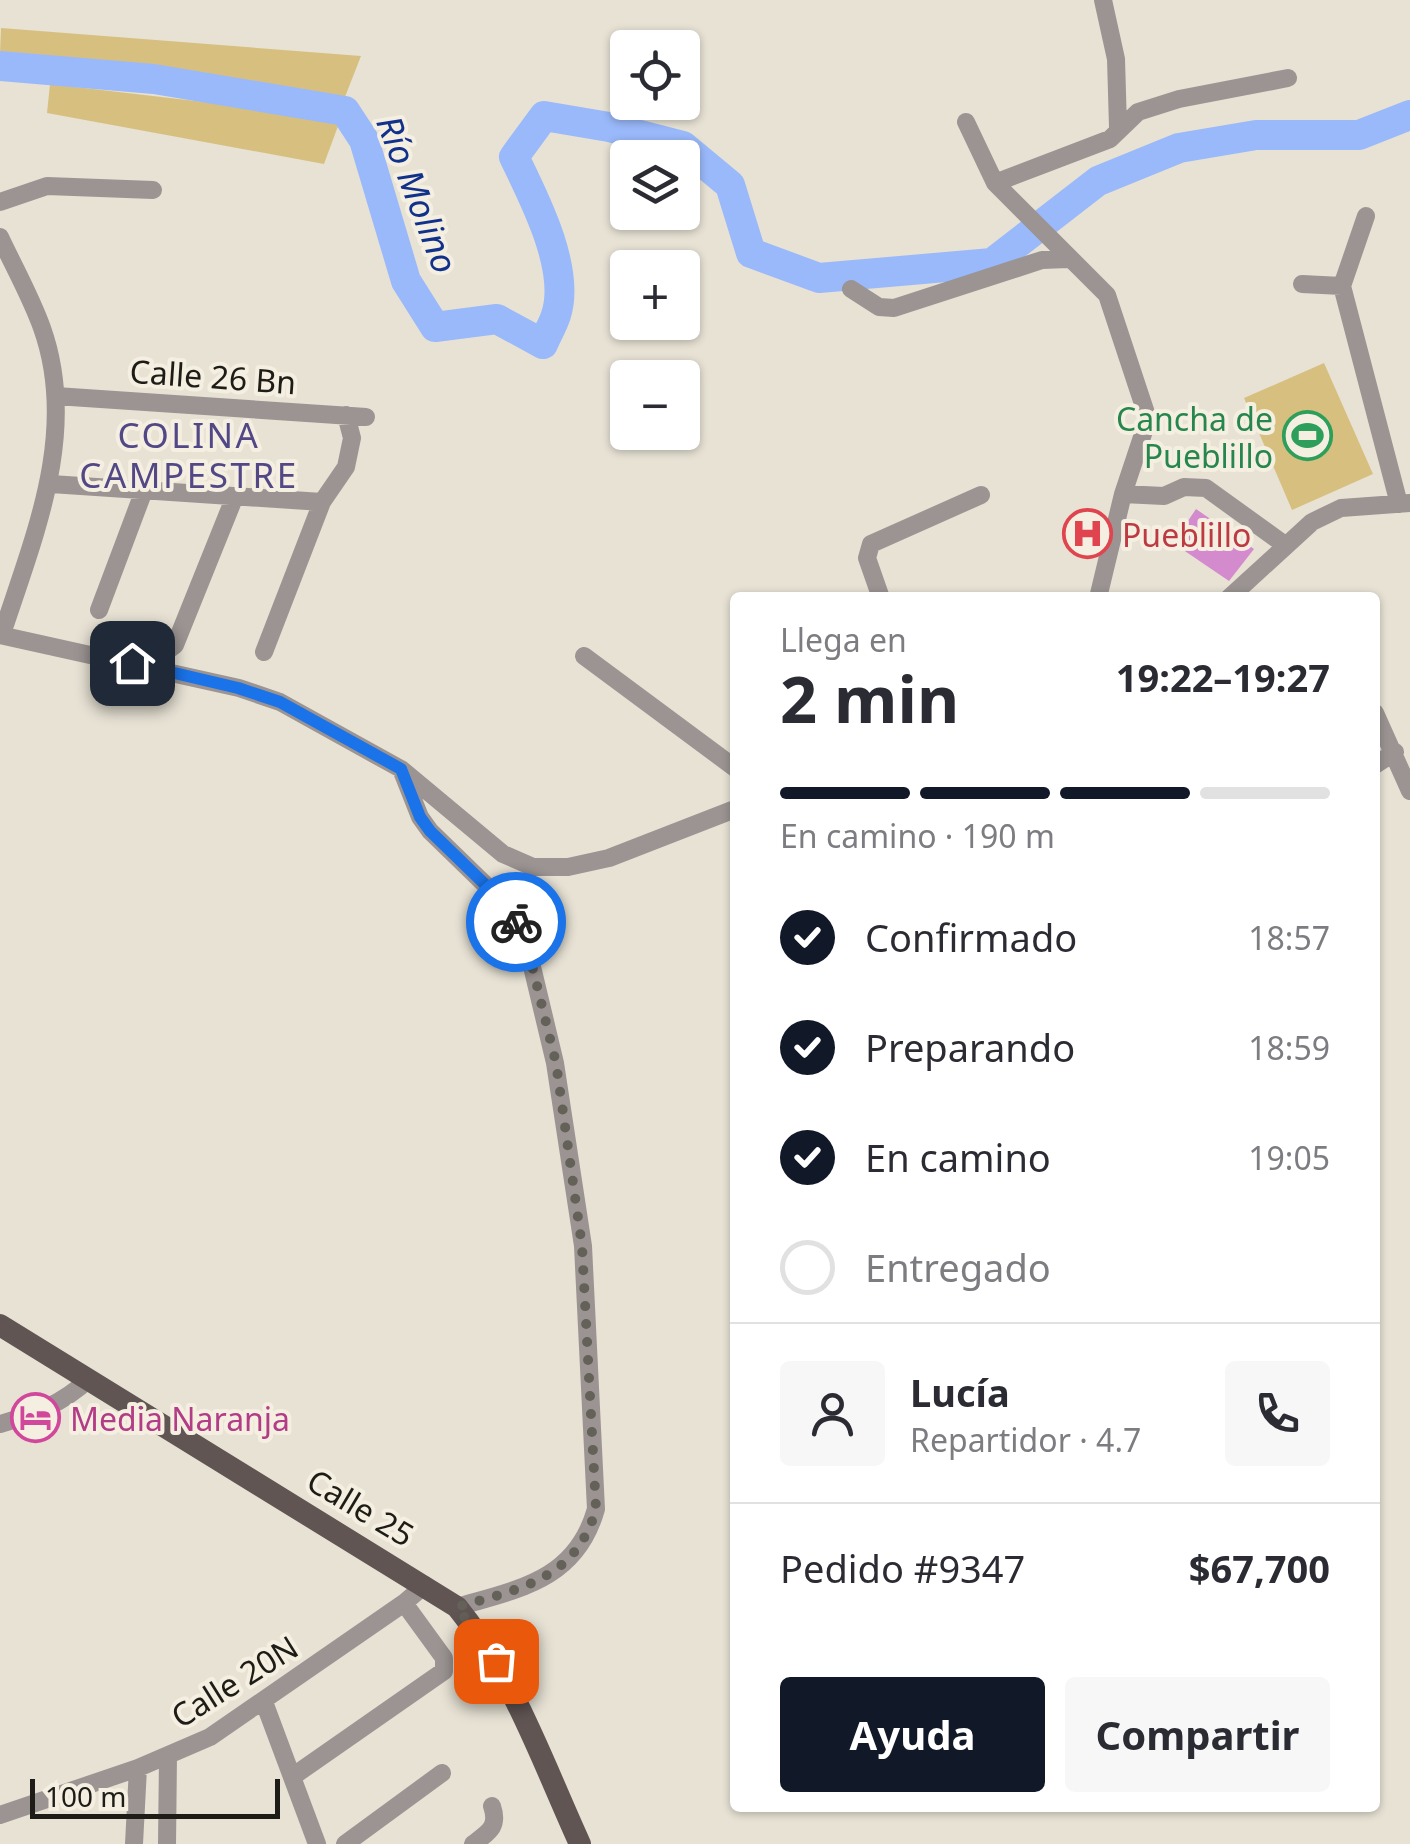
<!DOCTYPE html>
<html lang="es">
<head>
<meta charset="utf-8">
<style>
  body { margin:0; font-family:"Noto Sans",sans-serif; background:#f7f7f7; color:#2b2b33; height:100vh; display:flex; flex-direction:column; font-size:38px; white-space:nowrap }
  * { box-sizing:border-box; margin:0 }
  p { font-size:32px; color:#7c7c81 }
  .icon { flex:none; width:55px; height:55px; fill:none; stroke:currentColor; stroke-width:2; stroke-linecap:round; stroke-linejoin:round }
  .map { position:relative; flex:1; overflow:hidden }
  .sheet { position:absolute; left:730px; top:592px; width:650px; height:1220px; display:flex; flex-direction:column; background:#fff; border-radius:10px; box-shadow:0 2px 8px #0004 }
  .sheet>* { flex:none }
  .tools { position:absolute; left:610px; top:30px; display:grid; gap:20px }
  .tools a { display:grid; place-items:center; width:90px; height:90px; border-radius:10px; background:#fff; box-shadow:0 2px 8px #0004; font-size:50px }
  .scale { position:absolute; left:30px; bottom:25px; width:250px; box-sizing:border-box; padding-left:10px; border:5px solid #1e1c17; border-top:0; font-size:28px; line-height:35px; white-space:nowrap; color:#1e1c17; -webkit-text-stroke:8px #f4efe1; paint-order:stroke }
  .pin { position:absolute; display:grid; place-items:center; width:85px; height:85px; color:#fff; margin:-42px; border-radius:20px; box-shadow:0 5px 15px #0006 }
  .courier { position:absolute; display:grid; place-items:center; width:100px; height:100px; margin:-50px; border:8px solid #1a73e8; border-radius:50%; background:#fff; color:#222; box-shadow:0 2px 12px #0007 }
  .summary em { font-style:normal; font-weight:700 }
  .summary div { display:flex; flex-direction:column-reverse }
  .summary { display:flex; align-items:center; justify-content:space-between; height:170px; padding:0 50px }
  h1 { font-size:65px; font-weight:700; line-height:75px }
  .bar { display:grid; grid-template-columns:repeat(4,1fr); gap:15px 10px; align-content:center; height:120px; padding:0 50px }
  .bar i { height:12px; border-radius:8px; background:#e1e1e2 }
  .bar .on { background:#111827 }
  .bar p { grid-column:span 4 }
  .line { display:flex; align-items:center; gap:25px; padding:0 50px; border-top:2px solid #e1e1e2 }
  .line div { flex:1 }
  .round { display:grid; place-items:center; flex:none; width:105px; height:105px; border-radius:10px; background:#f7f7f7 }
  ol { padding:0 50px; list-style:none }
  li { display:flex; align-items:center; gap:30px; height:110px }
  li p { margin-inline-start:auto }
  li .icon { padding:10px; border-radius:50%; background:#111827; color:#fff; stroke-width:4 }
  li:last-child { color:#7c7c81 }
  li i { width:55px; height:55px; border:5px solid #e1e1e2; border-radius:50% }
  .cta { display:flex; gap:20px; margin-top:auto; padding:20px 50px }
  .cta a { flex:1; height:115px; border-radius:10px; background:#111827; color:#fff; font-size:40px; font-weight:700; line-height:115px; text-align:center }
  .cta a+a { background:#f7f7f7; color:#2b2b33 }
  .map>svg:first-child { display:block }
  .green { fill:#d7c07f }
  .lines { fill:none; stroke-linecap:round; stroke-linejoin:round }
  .river { stroke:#9ab9fa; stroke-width:30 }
  .building { fill:#d48bce }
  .minor { stroke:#9b9493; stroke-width:18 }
  .major { stroke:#605553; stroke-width:22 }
  .done { stroke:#646159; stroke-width:10; stroke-dasharray:0 18 }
  .route { stroke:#1a73e8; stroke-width:12 }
  .labels { text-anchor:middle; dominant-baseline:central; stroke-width:8; stroke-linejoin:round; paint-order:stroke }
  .street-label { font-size:32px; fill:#1e1c17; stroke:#f4efe1 }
  .leisure-label { font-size:32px; fill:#27864d; stroke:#f4efe1; text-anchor:end }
  .health-label { font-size:32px; fill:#be3a42; stroke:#f4efe1; text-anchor:start }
  .hotel-label { font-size:32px; fill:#b23c85; stroke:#f4efe1; text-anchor:start }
  .water-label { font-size:35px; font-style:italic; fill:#11318b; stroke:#f4efe1 }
  .neighbourhood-label { font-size:35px; letter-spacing:2.5px; fill:#534886; stroke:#f4efe1 }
</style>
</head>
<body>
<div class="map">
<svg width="1410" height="1844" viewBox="0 0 1410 1844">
  <rect width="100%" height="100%" fill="#e7e2d4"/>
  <path class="green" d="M1,28L361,56L343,102L0,53Z
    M50,84L341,118L324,164L47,113Z
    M1324,363L1373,474L1292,510L1244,398Z"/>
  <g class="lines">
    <path class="river" d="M0,66L154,79L345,111L364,140L406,281L435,327L497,319L543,344C547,334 553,325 556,315C571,269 534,198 514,157L544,116L609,127L683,146L730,185L751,253L819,278L992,263L1098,181L1179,148L1256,135H1359L1410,115"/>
  </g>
  <path class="building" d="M1196,509L1254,549L1229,581L1173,543Z
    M1074,520L1102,526L1097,548L1070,543Z"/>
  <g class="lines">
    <path class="minor" d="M1103,0L1116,59L1118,127
      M966,122L995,183L1107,295L1148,419L1123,494L1098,598
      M995,183L1110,139L1138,112L1179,99L1288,78
      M0,202L47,186L153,190
      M1366,216L1342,286L1399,504
      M0,237C14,267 31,297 42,328C79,432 34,536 2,634
      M1302,284L1342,286
      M851,289L879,307L894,308L1042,260L1068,259
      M56,396L366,417
      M51,484L322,502
      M1123,494L1164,496L1184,487L1206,488L1285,545
      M881,598L867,558L871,544L981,495
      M1229,598L1312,522L1341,508L1410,503
      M99,610L143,493
      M0,635L239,688L280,702L401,769L503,854L533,867H568L609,858L735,809
      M264,652L322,502L346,467L352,438L346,415
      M117,653L167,651L175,645L235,496
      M584,656L735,768
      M1375,713L1410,791
      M1375,765L1395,752
      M401,769L420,817L430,831L500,899L524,933L555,1063L583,1246L596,1509C576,1580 519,1589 457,1607
      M0,1424C35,1414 62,1404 89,1379
      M264,1702L317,1844
      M292,1777L444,1671V1658L404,1603
      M0,1815L138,1768L210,1737L404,1603L425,1585
      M134,1844L138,1768
      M167,1844L168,1756
      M345,1844L442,1773
      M473,1844C489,1832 499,1827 492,1806"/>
    <path class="major" d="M0,1325L457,1607C513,1676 543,1763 580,1844"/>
  </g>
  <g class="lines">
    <path class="done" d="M496,1661L457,1607C519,1589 576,1580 596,1509L582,1246L556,1063L524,933L516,922"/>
    <path class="route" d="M132,663L238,688L280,702L401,769L420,817L430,831L500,899L516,922"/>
  </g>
  <defs>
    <symbol id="stadium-ring" viewBox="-11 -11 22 22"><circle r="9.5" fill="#f4efe1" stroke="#2e9e5b" stroke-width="1.5"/><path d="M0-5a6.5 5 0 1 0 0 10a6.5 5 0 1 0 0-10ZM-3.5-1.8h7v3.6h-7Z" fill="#2e9e5b"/></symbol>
    <symbol id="hospital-ring" viewBox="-11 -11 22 22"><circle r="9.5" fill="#f4efe1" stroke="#e0444e" stroke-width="1.5"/><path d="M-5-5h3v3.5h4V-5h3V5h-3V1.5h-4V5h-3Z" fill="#e0444e"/></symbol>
    <symbol id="hotel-ring" viewBox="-11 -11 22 22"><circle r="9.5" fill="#f4efe1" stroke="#d1479c" stroke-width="1.5"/><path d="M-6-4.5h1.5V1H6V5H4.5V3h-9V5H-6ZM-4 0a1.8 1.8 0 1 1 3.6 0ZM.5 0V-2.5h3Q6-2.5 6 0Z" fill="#d1479c"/></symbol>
  </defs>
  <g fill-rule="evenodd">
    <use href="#stadium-ring" x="1280" y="408" width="55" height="55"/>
    <use href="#hospital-ring" x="1060" y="506" width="55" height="55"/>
    <use href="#hotel-ring" x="8" y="1390" width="55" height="55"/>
  </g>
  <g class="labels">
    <g class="street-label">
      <text transform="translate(213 376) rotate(4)">Calle 26 Bn</text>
      <text transform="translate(361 1507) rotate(31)">Calle 25</text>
      <text transform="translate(234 1681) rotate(-32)">Calle 20N</text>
    </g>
    <g class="leisure-label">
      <text x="1273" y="418">Cancha de<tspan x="1273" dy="37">Pueblillo</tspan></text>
    </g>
    <g class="health-label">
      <text x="1122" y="534">Pueblillo</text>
    </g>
    <g class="hotel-label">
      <text x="70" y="1418">Media Naranja</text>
    </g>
    <g class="water-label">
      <text transform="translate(418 194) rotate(69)">Río Molino</text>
    </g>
    <g class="neighbourhood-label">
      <text x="189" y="434">COLINA<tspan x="189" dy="40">CAMPESTRE</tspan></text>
    </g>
  </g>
</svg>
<div class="tools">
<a><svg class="icon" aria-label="locate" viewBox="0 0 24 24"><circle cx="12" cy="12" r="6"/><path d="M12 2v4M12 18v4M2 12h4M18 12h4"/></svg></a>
<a><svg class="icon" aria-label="layers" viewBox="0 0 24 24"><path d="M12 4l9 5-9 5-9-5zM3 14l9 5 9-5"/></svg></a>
<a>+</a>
<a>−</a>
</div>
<div class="scale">100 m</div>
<div class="pin" style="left:496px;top:1661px;background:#ea580c"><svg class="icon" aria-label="bag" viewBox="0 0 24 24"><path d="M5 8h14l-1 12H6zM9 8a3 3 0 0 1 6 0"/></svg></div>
<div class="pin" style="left:132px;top:663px;background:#1f2937"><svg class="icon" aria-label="home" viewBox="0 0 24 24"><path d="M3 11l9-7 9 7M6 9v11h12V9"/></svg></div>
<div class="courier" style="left:516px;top:922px"><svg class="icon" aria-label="bike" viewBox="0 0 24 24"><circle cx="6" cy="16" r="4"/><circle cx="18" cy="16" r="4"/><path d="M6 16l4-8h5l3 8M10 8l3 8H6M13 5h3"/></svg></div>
<section class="sheet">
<div class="summary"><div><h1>2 min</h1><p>Llega en</p></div><em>19:22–19:27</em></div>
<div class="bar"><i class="on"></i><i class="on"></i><i class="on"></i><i></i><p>En camino · 190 m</p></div>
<ol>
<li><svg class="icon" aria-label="check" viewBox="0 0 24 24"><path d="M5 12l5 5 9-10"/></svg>Confirmado<p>18:57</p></li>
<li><svg class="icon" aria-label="check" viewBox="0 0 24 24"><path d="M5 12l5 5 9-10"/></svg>Preparando<p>18:59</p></li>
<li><svg class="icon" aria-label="check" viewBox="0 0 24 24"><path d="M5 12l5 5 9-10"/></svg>En camino<p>19:05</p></li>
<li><i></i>Entregado</li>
</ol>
<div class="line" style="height:180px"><a class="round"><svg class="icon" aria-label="person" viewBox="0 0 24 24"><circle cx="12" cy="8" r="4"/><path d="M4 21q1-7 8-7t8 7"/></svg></a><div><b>Lucía</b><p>Repartidor · 4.7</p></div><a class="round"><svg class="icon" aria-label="phone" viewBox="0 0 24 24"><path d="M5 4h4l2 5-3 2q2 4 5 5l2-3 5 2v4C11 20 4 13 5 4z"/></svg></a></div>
<div class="line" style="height:130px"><div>Pedido #9347</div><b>$67,700</b></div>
<div class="cta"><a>Ayuda</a><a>Compartir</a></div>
</section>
</div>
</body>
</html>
